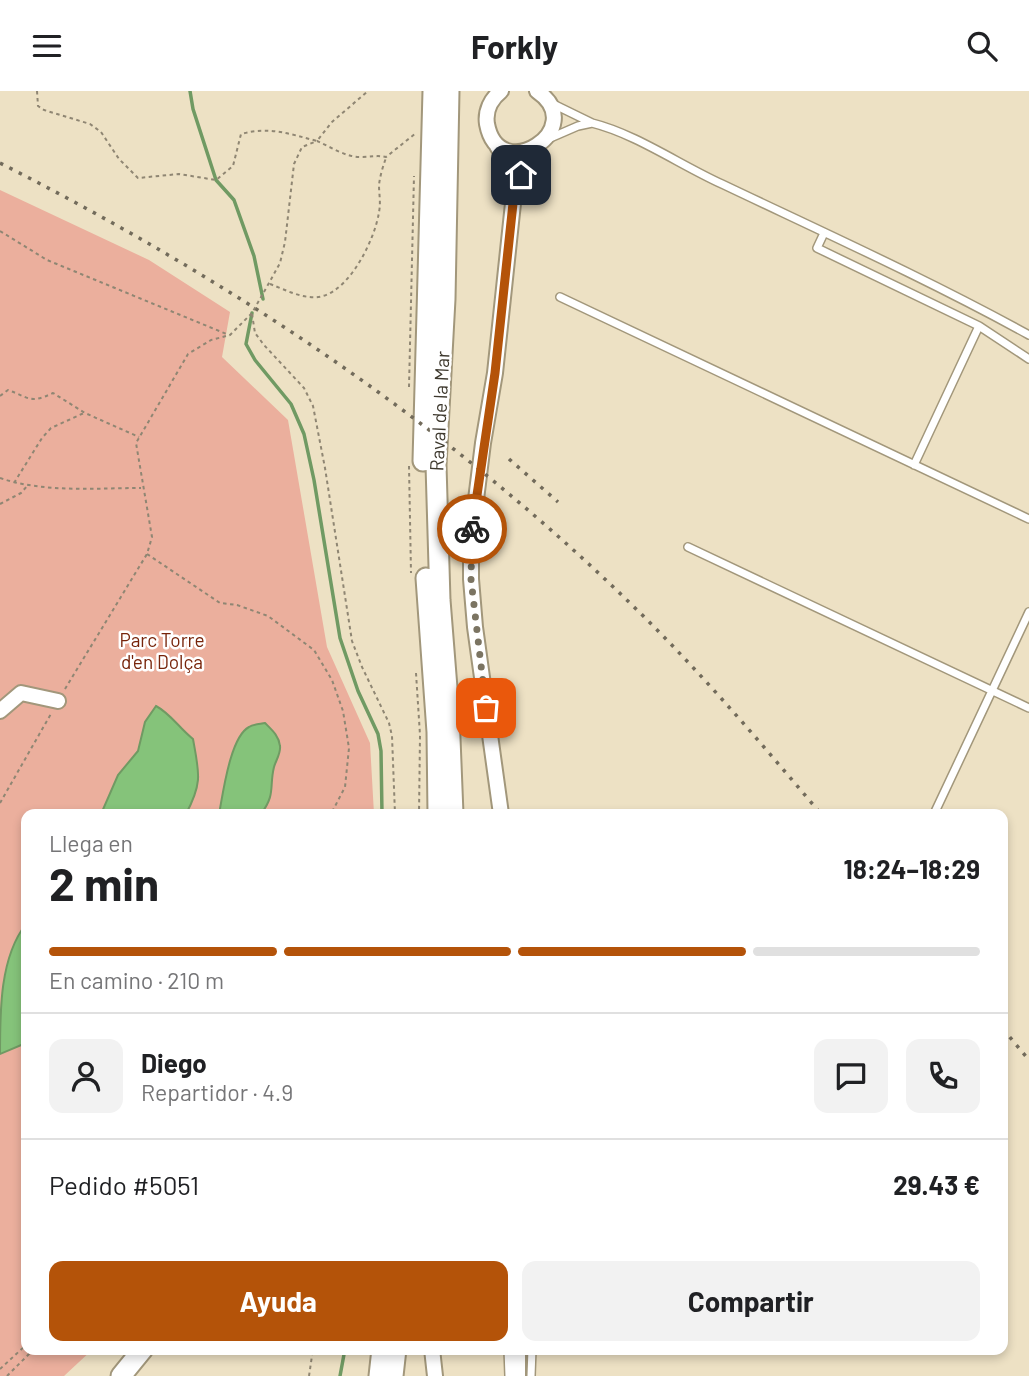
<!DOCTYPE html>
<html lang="es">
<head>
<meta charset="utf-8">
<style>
  body { margin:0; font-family:Barlow,sans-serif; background:#f2f2f2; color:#202124; height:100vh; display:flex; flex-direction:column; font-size:26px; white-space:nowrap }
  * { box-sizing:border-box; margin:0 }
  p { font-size:23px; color:#757577 }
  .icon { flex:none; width:38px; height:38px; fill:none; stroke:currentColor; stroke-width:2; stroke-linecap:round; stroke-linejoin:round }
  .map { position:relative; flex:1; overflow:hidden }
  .details { position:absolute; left:21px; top:718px; width:987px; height:546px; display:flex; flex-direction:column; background:#fff; border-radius:14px; box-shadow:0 4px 10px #0003 }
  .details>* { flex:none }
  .pin { position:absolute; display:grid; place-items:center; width:60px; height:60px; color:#fff; margin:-30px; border-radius:14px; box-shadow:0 4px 10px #0006 }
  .courier { position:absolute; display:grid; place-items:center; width:70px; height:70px; margin:-35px; border:5px solid #b45309; border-radius:50%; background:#fff; color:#222; box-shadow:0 2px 9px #0007 }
  .summary em { font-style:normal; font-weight:700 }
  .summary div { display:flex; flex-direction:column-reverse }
  .summary { display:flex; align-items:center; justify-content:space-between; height:119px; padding:0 28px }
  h1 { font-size:46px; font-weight:700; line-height:52px }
  .bar { display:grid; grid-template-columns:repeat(4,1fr); gap:10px 7px; align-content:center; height:84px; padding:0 28px }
  .bar i { height:9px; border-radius:5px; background:#e0e0e0 }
  .bar .current { background:#b45309 }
  .bar p { grid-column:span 4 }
  .line { display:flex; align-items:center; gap:18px; padding:0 28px; border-top:2px solid #e0e0e0 }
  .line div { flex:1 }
  .round { display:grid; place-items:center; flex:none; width:74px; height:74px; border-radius:14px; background:#f2f2f2 }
  .button { display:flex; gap:14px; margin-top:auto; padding:14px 28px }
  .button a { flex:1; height:80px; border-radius:14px; background:#b45309; color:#fff; font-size:28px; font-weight:700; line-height:80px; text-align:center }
  .button a+a { background:#f2f2f2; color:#202124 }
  header { display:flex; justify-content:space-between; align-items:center; height:91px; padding:0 28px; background:#fff; font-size:32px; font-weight:700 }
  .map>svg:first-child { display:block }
  .green { fill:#ebaf9d }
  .water { fill:#85c37a; stroke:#709a63; stroke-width:2 }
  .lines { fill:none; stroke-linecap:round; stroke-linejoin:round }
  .stream { stroke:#709a63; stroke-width:3.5 }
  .lane-casing { stroke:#a2977b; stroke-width:10 }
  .street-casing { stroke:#a2977b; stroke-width:18 }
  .secondary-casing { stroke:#a2977b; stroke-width:23 }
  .path { stroke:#8f8673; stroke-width:2; stroke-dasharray:3.5 3.5; stroke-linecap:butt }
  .lane { stroke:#fff; stroke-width:7 }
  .street { stroke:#fff; stroke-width:14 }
  .secondary { stroke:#fff; stroke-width:19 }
  .rail { stroke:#726b5b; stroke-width:3.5; stroke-dasharray:3.5 7; stroke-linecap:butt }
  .done { stroke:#7b7462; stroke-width:7; stroke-dasharray:0 12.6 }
  .route { stroke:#b45309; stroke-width:9 }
  .labels { text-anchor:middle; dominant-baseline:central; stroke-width:5; stroke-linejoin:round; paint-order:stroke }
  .street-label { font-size:19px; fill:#3e392e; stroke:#fff }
  .park-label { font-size:19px; fill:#77240a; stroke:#fff }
</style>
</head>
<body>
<header><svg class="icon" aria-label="menu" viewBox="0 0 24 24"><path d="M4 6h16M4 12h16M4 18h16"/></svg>Forkly<svg class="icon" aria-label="search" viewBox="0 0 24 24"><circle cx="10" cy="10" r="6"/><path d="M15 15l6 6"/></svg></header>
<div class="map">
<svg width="1029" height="1285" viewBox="0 0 1029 1285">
  <rect width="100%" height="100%" fill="#ede1c4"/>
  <path class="green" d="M0,99L149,169L230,221L222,266L288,329L327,556L370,652L374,723H26V1258H93L64,1285H0Z"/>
  <path class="water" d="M156,615C171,623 179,637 193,648C199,682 203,691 186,723H101L118,684L138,660L145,631Z
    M265,632C272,639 279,645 280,655C281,662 276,669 274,676C269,696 276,703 261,723H219C223,703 230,646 249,636C253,633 261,633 265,632Z
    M26,833V952L0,963C0,919 0,866 26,833Z"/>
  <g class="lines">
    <path class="stream" d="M190,0L193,18L216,89L234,109L254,165L263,208
      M252,222L246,253L255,269L291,313L304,343L314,389L340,547L358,600L378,643L381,660L382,723
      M340,1285L345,1258"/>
    <defs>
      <path id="lane" d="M592,32C636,43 680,74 722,93C825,142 929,189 1029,244
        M548,48L578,35L592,32L551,12
        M824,142L817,157L979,235L1029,268
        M560,206L1029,428
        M914,374L979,235
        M688,456L1029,617
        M934,723L1029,521
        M508,1258L509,1285
        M531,1285L532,1258"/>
      <path id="street" d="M501,0C491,8 485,20 487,33C499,97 591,37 537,0
        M497,55L506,69L514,103L535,57
        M0,620L21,602L58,610
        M501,723L475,536L471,488V449L483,352L495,282L514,103
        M432,1258L435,1285
        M518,1285V1258"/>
      <path id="secondary" d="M449,0L445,208L436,374L440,509L449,622L453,723
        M423,370L433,0
        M426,487L437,641L438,723
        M121,1285L143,1258
        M379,1285L382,1258
        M393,1285L396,1258"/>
    </defs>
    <use href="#lane" class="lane-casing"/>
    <use href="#street" class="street-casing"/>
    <use href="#secondary" class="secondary-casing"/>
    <path class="path" d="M37,0L38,15L44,19L90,33L101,41L119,68L138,87L179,83L216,89L233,75L241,43C269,35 290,43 317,50L332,31L368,0
      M0,140L47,169L229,244
      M270,193C286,199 306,210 323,205C351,197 375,148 379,121C381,112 379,103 379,94C380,85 383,75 386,67
      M252,223L255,242L264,254L304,297L313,315L325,377L352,550L362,576L389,632L392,645L395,723
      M409,296L414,85
      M0,305L8,299C30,307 30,313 53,302L85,322L139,346
      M409,375L411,482
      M0,387C44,402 96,397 141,397
      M14,392L42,347L51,337L84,322
      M0,413L21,402L28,394
      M147,463L220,512L237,514L268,525L314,559L332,589L343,620L349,657L345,696L331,723
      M416,582L420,644L419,723
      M65,598L147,463L152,446L136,352L188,263L211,249L230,244L252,222L269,192L280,172L285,151L294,73L302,56L317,50C331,56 347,67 362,66C371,66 377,64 386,66L416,42
      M0,712L52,621
      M0,1278L26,1254
      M7,1285L34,1258
      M309,1285L313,1258"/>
    <use href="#lane" class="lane"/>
    <use href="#street" class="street"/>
    <use href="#secondary" class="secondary"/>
    <path class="rail" d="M0,72C232,190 445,332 632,514C700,580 760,651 821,723
      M509,368L558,411
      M1003,938L1029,969"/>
  </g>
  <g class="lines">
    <path class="done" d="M472,438L471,488L486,617"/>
    <path class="route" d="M472,438L495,282L514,103L521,84"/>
  </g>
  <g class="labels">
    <g class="street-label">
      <text transform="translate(439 320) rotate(-87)">Raval de la Mar</text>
    </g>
    <g class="park-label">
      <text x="162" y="548">Parc Torre<tspan x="162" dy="22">d'en Dolça</tspan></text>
    </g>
  </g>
</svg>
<div class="pin" style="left:486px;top:617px;background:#ea580c"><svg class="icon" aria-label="bag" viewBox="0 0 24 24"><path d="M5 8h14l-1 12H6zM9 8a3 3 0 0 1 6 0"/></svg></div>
<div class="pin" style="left:521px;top:84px;background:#1f2937"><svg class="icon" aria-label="home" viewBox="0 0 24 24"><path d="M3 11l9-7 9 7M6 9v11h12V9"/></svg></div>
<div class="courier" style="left:472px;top:438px"><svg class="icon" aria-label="bike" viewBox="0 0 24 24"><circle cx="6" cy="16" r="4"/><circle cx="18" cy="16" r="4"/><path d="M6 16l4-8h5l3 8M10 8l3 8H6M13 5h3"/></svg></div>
<section class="details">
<div class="summary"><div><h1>2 min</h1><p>Llega en</p></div><em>18:24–18:29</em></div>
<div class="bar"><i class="current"></i><i class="current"></i><i class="current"></i><i></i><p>En camino · 210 m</p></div>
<div class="line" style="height:126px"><a class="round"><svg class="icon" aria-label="person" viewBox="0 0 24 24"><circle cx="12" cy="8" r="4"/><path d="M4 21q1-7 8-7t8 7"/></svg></a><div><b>Diego</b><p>Repartidor · 4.9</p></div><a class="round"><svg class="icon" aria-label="chat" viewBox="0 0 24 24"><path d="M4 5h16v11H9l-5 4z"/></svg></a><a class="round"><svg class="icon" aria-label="phone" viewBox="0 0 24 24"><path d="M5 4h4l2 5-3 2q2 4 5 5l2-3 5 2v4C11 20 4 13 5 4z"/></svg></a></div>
<div class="line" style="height:91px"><div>Pedido #5051</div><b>29.43 €</b></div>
<div class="button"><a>Ayuda</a><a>Compartir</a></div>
</section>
</div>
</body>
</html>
